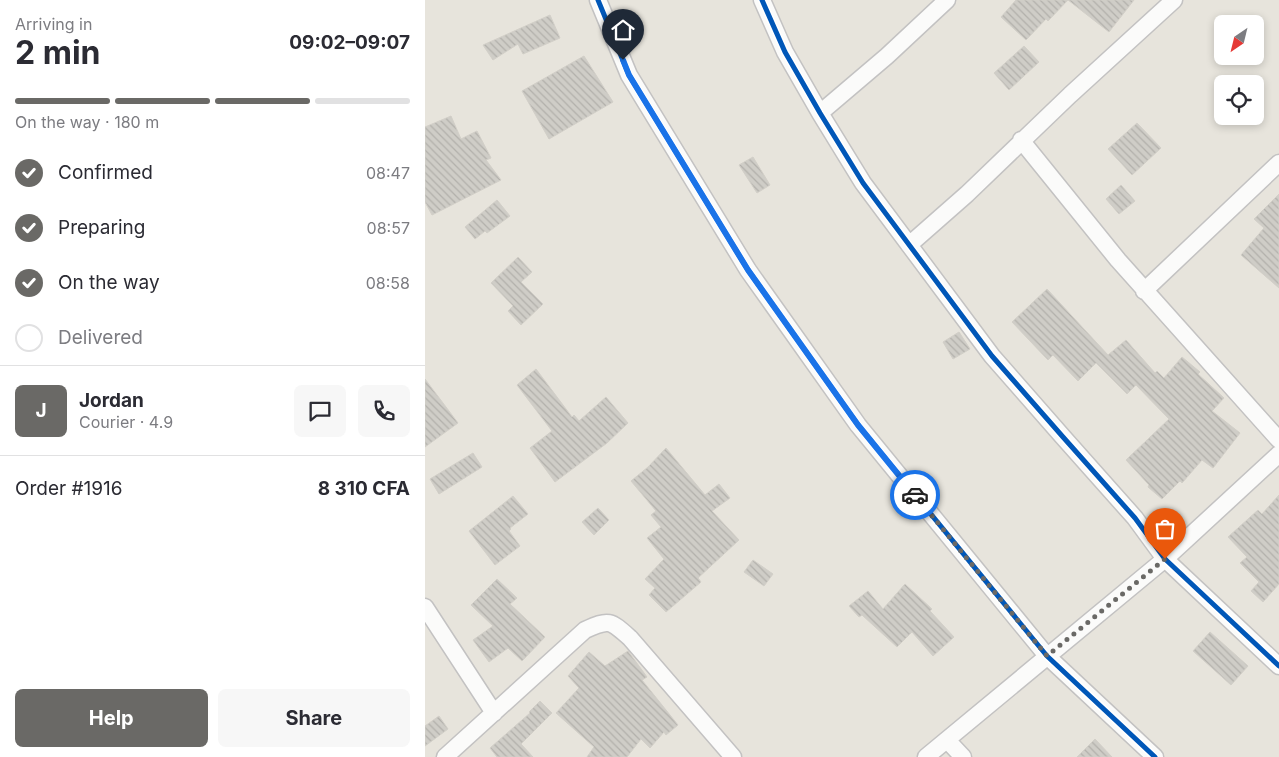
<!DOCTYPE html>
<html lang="en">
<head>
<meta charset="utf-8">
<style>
  body { margin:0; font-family:Inter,sans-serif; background:#f7f7f7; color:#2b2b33; height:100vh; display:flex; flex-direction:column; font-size:19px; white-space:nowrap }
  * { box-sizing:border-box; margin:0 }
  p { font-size:16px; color:#7c7c81 }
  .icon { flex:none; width:28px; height:28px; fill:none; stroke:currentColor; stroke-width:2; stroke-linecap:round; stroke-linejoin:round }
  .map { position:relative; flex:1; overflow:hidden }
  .side { display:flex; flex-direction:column; background:#fff; width:425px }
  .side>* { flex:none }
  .needle { width:32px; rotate:215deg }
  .fabs { position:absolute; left:789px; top:15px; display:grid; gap:10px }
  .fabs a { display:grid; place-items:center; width:50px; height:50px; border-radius:8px; background:#fff; box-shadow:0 2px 8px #0003; font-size:25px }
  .pin { position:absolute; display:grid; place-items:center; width:42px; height:42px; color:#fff; margin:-51px -21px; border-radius:50% 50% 50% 0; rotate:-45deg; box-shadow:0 0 5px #0007 }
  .pin .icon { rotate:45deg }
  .courier { position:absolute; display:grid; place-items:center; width:50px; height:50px; margin:-25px; border:4px solid #1a73e8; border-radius:50%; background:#fff; color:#222; box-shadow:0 1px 6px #0007 }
  .summary em { font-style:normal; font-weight:700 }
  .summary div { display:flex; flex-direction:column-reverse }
  .summary { display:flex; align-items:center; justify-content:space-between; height:85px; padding:0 15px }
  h1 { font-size:32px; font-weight:700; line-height:38px }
  .bar { display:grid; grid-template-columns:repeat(4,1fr); gap:8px 5px; align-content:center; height:60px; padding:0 15px }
  .bar i { height:6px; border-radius:4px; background:#e1e1e2 }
  .bar .current { background:#6a6966 }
  .bar p { grid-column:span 4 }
  .line { display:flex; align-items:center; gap:12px; padding:0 15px; border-top:1px solid #e1e1e2 }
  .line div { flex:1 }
  .round { display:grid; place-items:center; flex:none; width:52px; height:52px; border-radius:8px; background:#f7f7f7 }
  ol { padding:0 15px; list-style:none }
  li { display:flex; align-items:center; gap:15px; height:55px }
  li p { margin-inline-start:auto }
  li .icon { padding:5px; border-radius:50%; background:#6a6966; color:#fff; stroke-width:4 }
  li:last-child { color:#7c7c81 }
  li i { width:28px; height:28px; border:2px solid #e1e1e2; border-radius:50% }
  .action { display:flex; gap:10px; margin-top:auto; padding:10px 15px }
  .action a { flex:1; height:58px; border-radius:8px; background:#6a6966; color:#fff; font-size:20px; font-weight:700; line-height:58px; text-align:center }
  .action a+a { background:#f7f7f7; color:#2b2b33 }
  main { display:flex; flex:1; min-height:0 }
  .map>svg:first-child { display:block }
  .building { fill:url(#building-back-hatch); stroke:#d2cfc8 }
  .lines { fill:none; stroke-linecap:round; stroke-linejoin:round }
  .minor-casing { stroke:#c3c2c2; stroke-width:19 }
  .minor { stroke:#fbfbfa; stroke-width:16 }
  .cycleway-casing { stroke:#fff; stroke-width:8 }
  .cycleway { stroke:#0057b8; stroke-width:5 }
  .done { stroke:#6a6966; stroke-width:5; stroke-dasharray:0 9 }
  .route { stroke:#1a73e8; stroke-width:6 }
</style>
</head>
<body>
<main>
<section class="side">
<div class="summary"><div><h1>2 min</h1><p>Arriving in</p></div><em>09:02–09:07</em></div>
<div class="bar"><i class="current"></i><i class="current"></i><i class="current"></i><i></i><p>On the way · 180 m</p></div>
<ol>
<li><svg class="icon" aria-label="check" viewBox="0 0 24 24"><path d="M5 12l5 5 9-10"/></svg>Confirmed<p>08:47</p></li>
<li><svg class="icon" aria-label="check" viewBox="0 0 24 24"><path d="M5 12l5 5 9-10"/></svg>Preparing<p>08:57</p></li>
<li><svg class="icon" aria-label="check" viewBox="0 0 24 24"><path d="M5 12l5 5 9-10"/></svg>On the way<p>08:58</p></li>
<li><i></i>Delivered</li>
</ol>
<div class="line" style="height:90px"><b class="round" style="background:#6a6966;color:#fff">J</b><div><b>Jordan</b><p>Courier · 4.9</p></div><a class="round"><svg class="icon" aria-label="chat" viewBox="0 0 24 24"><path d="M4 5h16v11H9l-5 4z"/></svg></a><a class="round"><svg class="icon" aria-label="phone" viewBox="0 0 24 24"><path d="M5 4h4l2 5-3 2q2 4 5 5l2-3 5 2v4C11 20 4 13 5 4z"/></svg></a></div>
<div class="line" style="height:65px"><div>Order #1916</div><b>8 310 CFA</b></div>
<div class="action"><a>Help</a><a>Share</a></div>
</section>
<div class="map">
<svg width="854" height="757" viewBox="0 0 854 757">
  <defs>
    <pattern id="building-back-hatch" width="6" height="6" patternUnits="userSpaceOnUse" patternTransform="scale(1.25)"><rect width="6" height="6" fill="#cfcdc7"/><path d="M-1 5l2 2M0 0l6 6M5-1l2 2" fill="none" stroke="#b2b0ab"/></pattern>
  </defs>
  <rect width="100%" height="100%" fill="#e7e4dc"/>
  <path class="building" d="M591,0H709L684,32L643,0L623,21L621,19L601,40L576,17Z
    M125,15L135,38L98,54L93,44L68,60L58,45Z
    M599,46L614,62L584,90L569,73Z
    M159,56L188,102L124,139L97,91Z
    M26,116L36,139L52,131L66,158L61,160L76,180L7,215L0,202V127Z
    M712,123L736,148L707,175L683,149Z
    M328,157L345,185L332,193L314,165Z
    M696,185L710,201L694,214L681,199Z
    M854,194V288L816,255L839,228L829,219Z
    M72,200L85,216L62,233L60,231L50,239L40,227Z
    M93,257L107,272L96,282L118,304L96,325L83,311L88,306L66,283Z
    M622,289L683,355L701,340L730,373L732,371L739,378L757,357L775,372L773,374L799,398L787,411L815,433L788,468L777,460L757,483L755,481L737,499L723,487L724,485L701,460L744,419L711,385L702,394L671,363L653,381L628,355L623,360L587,322Z
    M534,332L545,349L528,359L518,342Z
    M111,369L147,417L149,415L154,421L181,397L203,423L182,443L130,482L105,448L127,431L92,385Z
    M0,379L33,423L0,447Z
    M241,448L280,495L294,484L305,498L287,511L314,540L273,578L276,582L241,612L224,595L230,588L220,579L239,559L222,538L236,527L226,515L231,511L206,481L223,467Z
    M48,453L57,467L14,494L5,479Z
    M854,495V584L838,602L826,591L834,582L815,563L822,557L803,537L833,510L837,514Z
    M88,496L103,514L85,528L86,529L84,531L95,546L70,565L44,531Z
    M173,508L184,520L169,535L157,522Z
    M328,560L348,574L339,586L319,572Z
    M72,579L92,598L85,604L120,637L97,661L83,648L64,662L48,640L68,626L46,605Z
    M480,584L507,609L505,611L529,637L508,656L487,632L472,647L437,615L434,617L424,606L443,591L458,609Z
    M785,632L823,666L806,685L768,651Z
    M203,651L222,677L217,680L253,725L241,735L239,732L225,748L216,739L202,757H162L169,747L131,713L154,688L143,676L164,652L180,666Z
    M115,701L127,713L96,744L108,757H72L65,748L105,713L104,712Z
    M14,716L23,729L0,746V726Z
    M670,739L687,757H652Z"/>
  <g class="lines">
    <defs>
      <path id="minor" d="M173,0L204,75L323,270L433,425L622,656L730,757
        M337,0L360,52L395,113L438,183L567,356L638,437L710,518L740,559L854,666
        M395,113L462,56L522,0
        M596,140L693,260L854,440
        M484,245L542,194L645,95L749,0
        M719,291L854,163
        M0,607L69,713
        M522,740L538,757
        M20,757L160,630C184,619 185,620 205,638L308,757
        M501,757L740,559L854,454"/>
    </defs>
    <use href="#minor" class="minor-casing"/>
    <use href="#minor" class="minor"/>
    <defs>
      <path id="cycleway" d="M173,0L204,75L323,270L433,425L622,656L730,757
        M337,0L360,52L395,113L438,183L567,356L638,437L710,518L740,559L854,666"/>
    </defs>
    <use href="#cycleway" class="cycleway-casing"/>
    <use href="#cycleway" class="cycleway"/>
  </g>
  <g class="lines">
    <path class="done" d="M490,495L622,656L740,559"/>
    <path class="route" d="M198,60L204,75L323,270L433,425L490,495"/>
  </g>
</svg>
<div class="fabs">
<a><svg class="needle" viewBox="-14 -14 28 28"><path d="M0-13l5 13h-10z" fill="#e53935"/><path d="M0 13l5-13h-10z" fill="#7c7c81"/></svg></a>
<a><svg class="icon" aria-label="locate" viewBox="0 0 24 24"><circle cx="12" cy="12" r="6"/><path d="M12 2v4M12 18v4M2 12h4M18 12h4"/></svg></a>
</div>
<div class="pin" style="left:740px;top:559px;background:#ea580c"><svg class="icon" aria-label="bag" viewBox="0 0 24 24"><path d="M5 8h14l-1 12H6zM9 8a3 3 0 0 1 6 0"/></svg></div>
<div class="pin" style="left:198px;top:60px;background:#1f2937"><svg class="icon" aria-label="home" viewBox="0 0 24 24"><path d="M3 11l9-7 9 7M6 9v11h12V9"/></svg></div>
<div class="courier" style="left:490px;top:495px"><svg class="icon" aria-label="car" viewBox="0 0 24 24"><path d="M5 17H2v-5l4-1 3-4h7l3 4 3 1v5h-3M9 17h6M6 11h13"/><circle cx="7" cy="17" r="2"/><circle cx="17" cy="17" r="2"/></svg></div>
</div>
</main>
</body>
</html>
